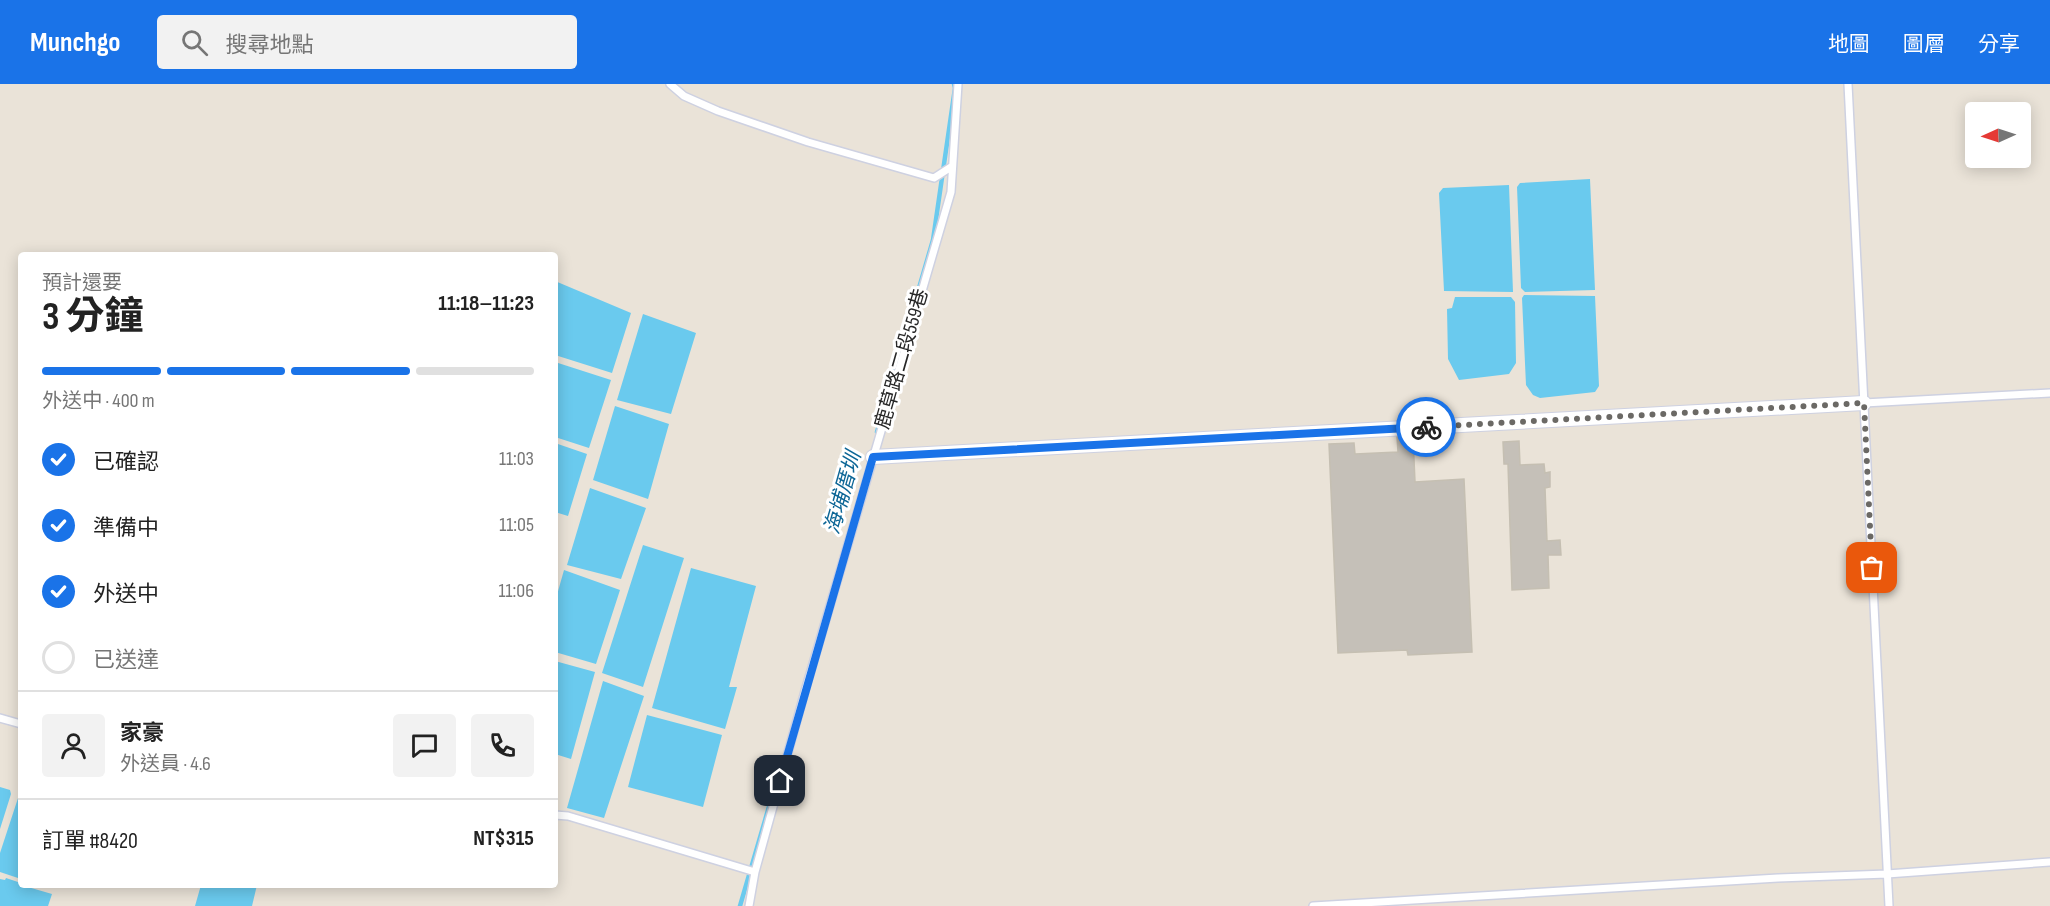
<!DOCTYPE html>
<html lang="zh-TW">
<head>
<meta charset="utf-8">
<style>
  body { margin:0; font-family:"Sofia Sans Condensed","Noto Sans TC",sans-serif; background:#f2f2f2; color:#222; height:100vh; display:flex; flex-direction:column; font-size:22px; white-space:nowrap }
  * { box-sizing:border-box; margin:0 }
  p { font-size:20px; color:#767676 }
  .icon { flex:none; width:33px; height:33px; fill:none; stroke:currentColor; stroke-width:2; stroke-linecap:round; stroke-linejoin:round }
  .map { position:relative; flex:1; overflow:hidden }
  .sheet { position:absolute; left:18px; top:168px; width:540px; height:636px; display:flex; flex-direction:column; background:#fff; border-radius:6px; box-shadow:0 3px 15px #0003 }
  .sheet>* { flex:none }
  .needle { width:39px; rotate:267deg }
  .controls { position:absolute; left:1965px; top:18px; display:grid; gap:12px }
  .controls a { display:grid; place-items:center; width:66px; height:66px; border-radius:6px; background:#fff; box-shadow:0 3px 15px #0003; font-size:30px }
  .pin { position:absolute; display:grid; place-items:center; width:51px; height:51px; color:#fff; margin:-26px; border-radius:12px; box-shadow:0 3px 9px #0006 }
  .courier { position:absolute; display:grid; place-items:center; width:60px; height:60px; margin:-30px; border:4px solid #1a73e8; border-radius:50%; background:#fff; color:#222; box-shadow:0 2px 8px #0007 }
  .head em { font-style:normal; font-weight:700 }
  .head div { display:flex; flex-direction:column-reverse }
  .head { display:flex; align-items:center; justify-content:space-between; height:102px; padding:0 24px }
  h1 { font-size:39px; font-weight:700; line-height:45px }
  .bar { display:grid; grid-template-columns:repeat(4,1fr); gap:9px 6px; align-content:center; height:72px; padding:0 24px }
  .bar i { height:8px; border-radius:4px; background:#e0e0e0 }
  .bar .current { background:#1a73e8 }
  .bar p { grid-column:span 4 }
  .line { display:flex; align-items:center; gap:15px; padding:0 24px; border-top:2px solid #e0e0e0 }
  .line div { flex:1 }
  .round { display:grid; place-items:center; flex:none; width:63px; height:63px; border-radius:6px; background:#f2f2f2 }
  ol { padding:0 24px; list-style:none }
  li { display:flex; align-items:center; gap:18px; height:66px }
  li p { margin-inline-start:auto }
  li .icon { padding:6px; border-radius:50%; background:#1a73e8; color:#fff; stroke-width:4 }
  li:last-child { color:#767676 }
  li i { width:33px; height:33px; border:3px solid #e0e0e0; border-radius:50% }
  header { display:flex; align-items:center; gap:36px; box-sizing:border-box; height:84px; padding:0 30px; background:#1a73e8; color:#fff }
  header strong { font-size:28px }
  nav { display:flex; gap:33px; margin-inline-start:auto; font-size:21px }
  .search { width:420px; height:54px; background:#f2f2f2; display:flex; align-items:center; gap:15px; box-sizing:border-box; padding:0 21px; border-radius:6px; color:#767676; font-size:22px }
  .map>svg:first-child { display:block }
  .water { fill:#6acaee }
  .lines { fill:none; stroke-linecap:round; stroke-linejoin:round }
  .stream { stroke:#6acaee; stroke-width:4.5 }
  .building { fill:#c5c0b8; stroke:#c5bfb2; stroke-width:1.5 }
  .service-casing { stroke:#ced1e1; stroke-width:10 }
  .minor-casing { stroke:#ced1e1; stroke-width:16 }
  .service { stroke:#fff; stroke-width:7 }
  .minor { stroke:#fff; stroke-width:14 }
  .done { stroke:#6b6965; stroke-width:6; stroke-dasharray:0 10.8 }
  .route { stroke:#1a73e8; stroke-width:8 }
  .labels { text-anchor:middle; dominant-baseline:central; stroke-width:6; stroke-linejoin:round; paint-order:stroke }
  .street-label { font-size:20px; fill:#272727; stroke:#fff }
  .water-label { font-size:21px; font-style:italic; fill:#0d6696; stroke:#fff }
</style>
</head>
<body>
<header>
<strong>Munchgo</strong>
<div class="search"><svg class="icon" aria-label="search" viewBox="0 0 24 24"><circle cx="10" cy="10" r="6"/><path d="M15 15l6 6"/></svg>搜尋地點</div>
<nav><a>地圖</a><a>圖層</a><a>分享</a></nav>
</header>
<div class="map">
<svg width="2050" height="822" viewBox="0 0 2050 822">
  <rect width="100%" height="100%" fill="#eae3d8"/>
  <path class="water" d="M1590,95L1595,206L1525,208L1521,204L1517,103L1520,99Z
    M1509,101L1513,208L1444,207L1439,109L1443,104Z
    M555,197L631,229L612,289L555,271Z
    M1524,211L1595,212L1599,302L1595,308L1540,314L1533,311L1526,301L1522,214Z
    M1455,213H1511L1515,218L1516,279L1509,290L1459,296L1448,275L1447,225L1452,224Z
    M643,230L696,249L671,330L617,316Z
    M555,278L611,296L589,364L555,353Z
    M615,322L669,340L648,415L593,396Z
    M555,359L587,370L568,432L555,428Z
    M590,404L646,424L621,495L567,481Z
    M643,461L684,474L643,603L602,589Z
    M691,484L756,502L729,603H737L725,645L652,624Z
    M564,486L620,506L596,580L555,568V518Z
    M555,577L595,588L571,675L555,670Z
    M603,597L644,612L604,734L567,724Z
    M647,631L722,651L703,723L628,703Z
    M0,703L10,706L11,710L0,745Z
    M21,705V795L0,788V769Z
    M6,794L21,799V801L52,810L48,822H0V795L5,796Z
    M201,801H257L252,822H195Z"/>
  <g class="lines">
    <path class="stream" d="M877,348L933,156L955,4L954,0
      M740,822L782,678"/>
  </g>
  <path class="building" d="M1397,353H1413L1415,398L1464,395L1472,568L1408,571L1407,566L1338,569L1329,360L1354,359L1355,370L1398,368Z
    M1519,357L1520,381L1544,380L1545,389L1550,388V403L1545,404L1547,457L1560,456L1561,471H1548L1549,504L1512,506L1508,380H1504L1503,358Z"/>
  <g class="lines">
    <defs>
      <path id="service" d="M670,0L684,12L718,27L808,58L934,94L951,83
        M1848,0L1889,822
        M1864,319L2050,309
        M0,634L21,640
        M555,731L568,732L755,788
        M749,822L755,788L805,607L951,108L958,0
        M1313,822L1778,794L1887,790L2050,778"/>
      <path id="minor" d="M873,373L1864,319"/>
    </defs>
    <use href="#service" class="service-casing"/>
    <use href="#minor" class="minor-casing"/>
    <use href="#service" class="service"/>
    <use href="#minor" class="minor"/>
  </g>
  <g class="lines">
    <path class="done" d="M1426,343L1864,319L1872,484"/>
    <path class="route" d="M780,697L873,373L1426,343"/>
  </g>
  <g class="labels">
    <g class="street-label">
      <text transform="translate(902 275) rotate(-74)">鹿草路二段559巷</text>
    </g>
    <g class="water-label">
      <text transform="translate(843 409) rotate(-74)">海埔厝圳</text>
    </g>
  </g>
</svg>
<div class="controls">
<a><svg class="needle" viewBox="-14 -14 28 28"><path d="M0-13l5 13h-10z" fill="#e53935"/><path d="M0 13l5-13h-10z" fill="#767676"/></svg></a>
</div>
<div class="pin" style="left:1872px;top:484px;background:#ea580c"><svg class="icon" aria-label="bag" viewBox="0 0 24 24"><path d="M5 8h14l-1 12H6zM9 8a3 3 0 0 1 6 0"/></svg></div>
<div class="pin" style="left:780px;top:697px;background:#1f2937"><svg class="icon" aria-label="home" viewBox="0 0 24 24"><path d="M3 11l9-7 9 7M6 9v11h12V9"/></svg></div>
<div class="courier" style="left:1426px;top:343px"><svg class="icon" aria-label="bike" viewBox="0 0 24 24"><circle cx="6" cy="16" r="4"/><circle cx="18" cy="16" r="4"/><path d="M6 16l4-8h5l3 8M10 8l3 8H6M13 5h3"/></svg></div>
<section class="sheet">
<div class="head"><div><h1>3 分鐘</h1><p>預計還要</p></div><em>11:18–11:23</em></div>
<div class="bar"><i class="current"></i><i class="current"></i><i class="current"></i><i></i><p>外送中 · 400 m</p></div>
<ol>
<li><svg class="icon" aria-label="check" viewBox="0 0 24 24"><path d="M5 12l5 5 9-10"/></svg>已確認<p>11:03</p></li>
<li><svg class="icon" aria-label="check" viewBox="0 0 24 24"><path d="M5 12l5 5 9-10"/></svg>準備中<p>11:05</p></li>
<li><svg class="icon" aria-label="check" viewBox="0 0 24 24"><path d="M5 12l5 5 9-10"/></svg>外送中<p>11:06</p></li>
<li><i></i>已送達</li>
</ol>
<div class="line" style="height:108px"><a class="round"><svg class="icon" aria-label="person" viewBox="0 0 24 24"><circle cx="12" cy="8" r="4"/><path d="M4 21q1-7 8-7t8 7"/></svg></a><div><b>家豪</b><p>外送員 · 4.6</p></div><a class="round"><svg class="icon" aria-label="chat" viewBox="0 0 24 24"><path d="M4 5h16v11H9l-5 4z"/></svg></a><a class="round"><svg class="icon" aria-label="phone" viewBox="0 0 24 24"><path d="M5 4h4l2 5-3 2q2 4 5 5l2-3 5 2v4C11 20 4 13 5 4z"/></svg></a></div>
<div class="line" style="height:78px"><div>訂單 #8420</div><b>NT$315</b></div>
</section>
</div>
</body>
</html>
